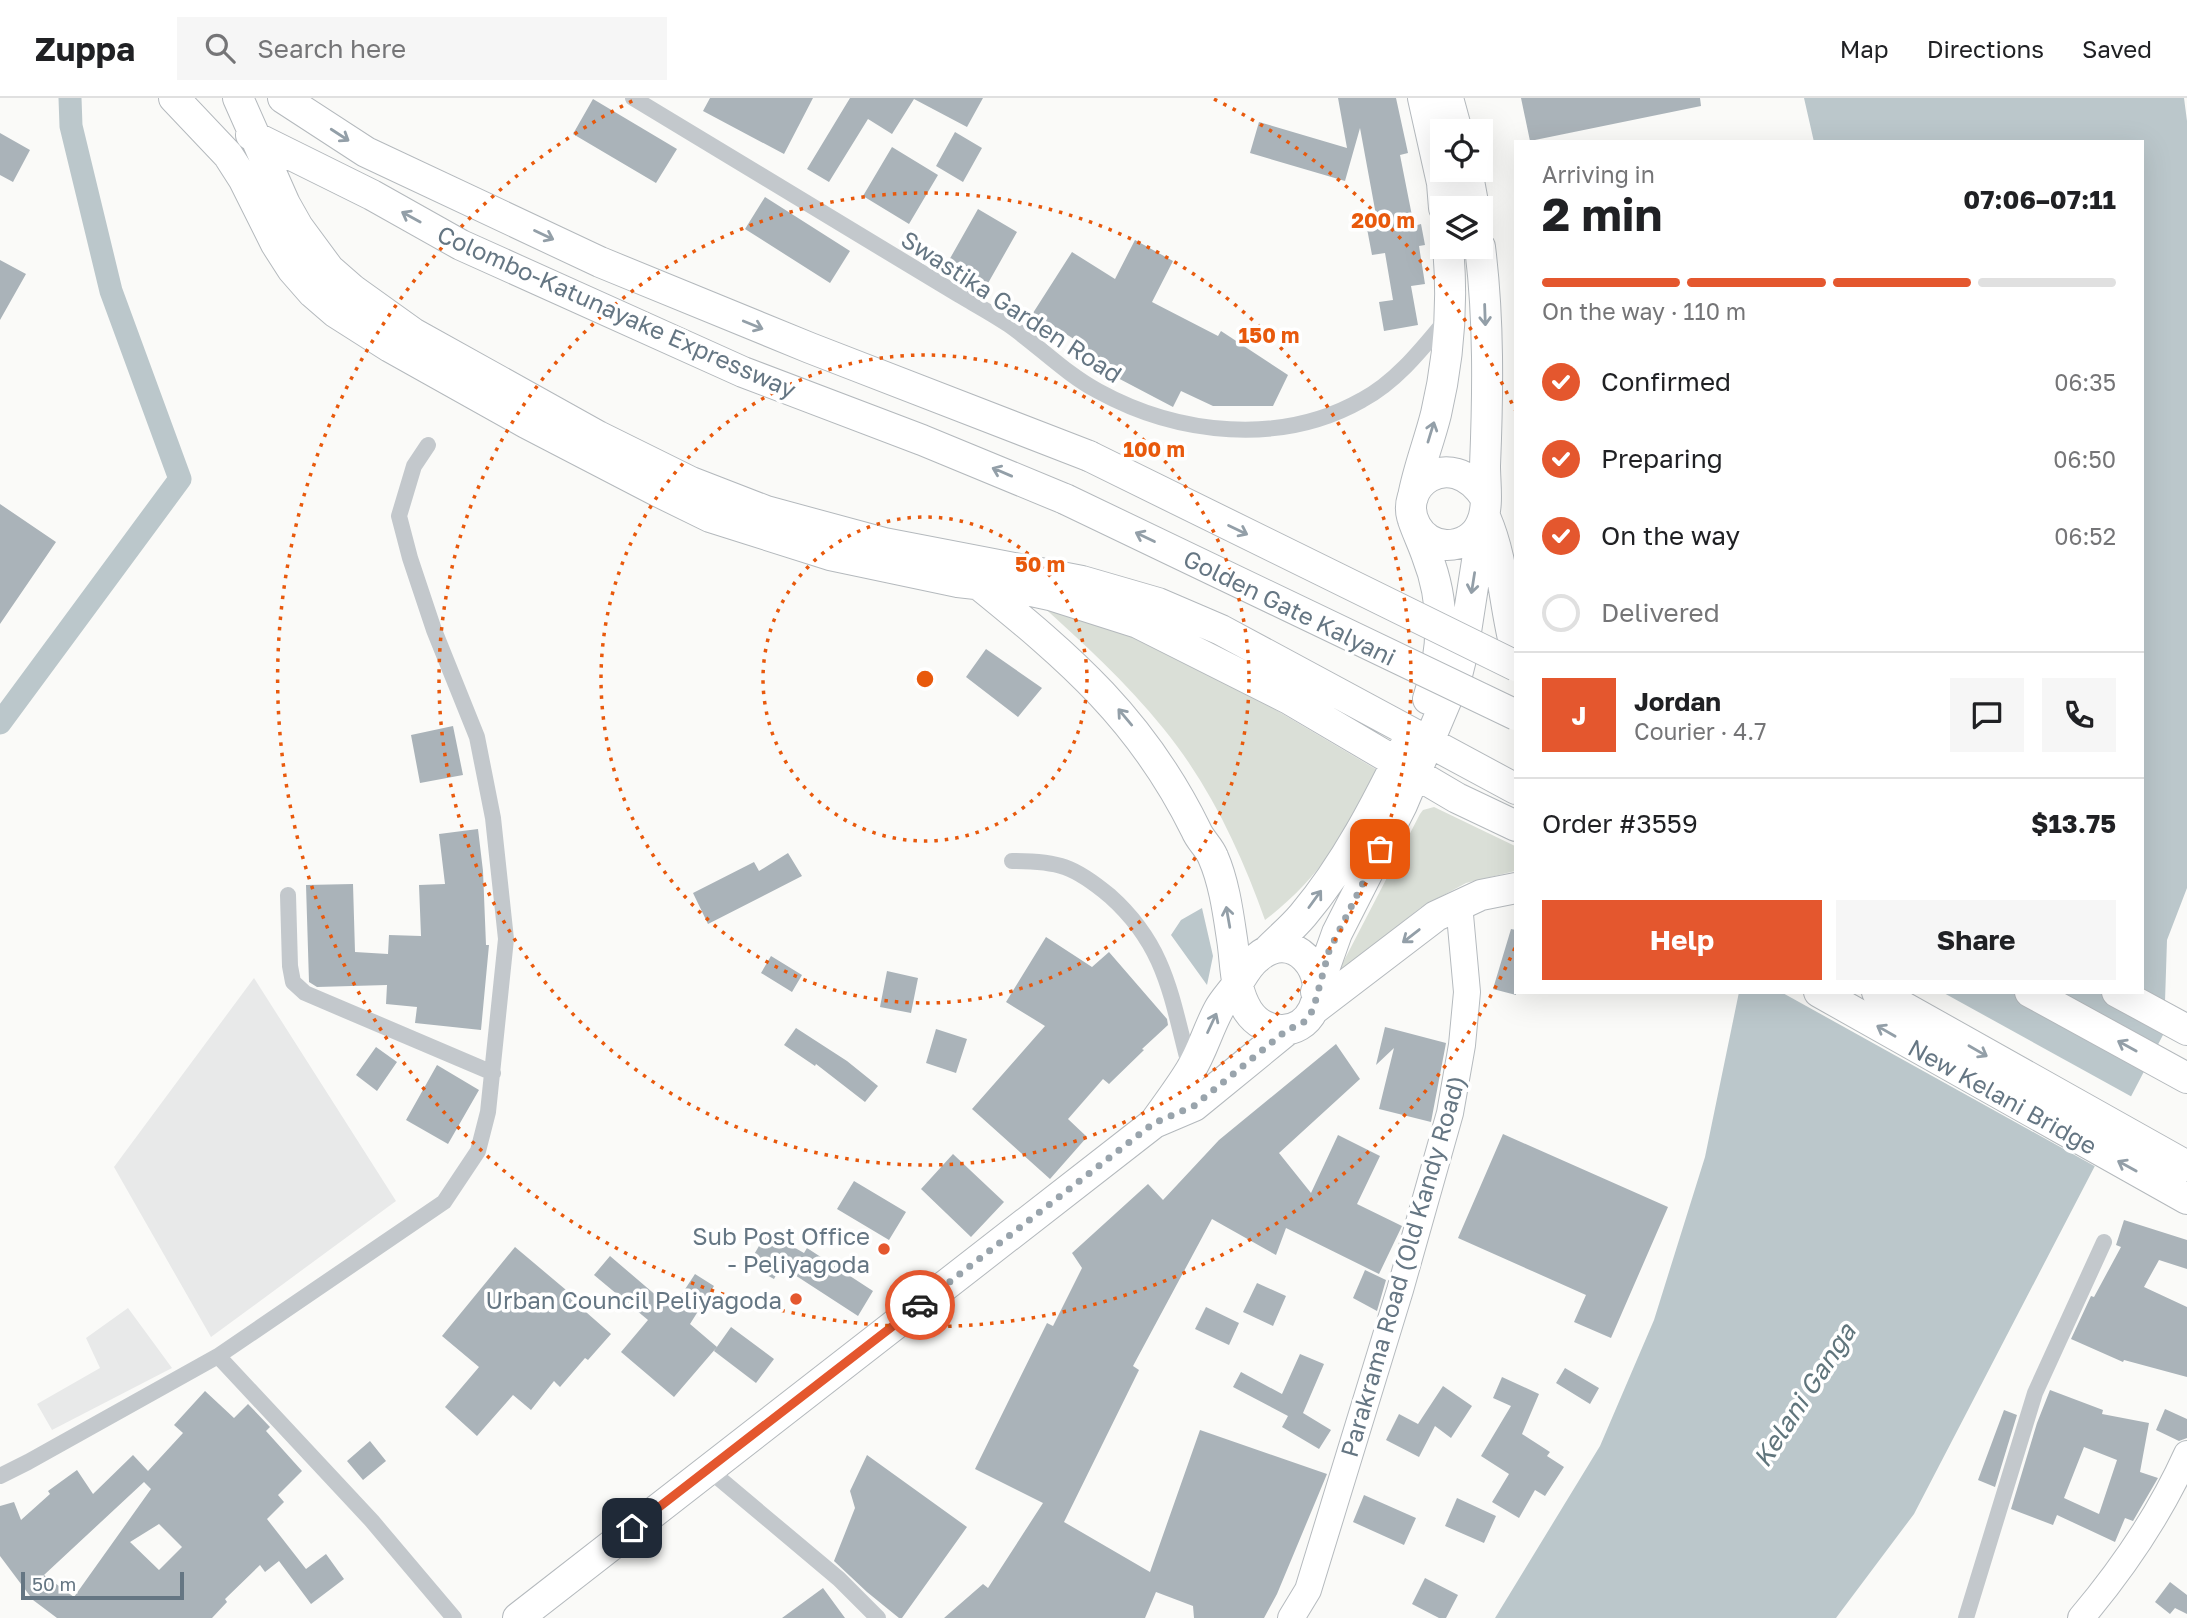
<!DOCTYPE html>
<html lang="en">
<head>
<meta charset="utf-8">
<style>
  body { margin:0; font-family:"Golos Text",sans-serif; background:#f6f6f6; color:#202124; height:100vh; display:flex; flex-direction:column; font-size:26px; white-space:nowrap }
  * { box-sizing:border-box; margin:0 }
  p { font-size:23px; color:#757577 }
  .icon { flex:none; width:38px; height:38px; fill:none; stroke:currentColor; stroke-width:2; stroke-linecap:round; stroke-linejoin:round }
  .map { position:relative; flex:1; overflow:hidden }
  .panel { position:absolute; left:1514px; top:42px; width:630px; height:854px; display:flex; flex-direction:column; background:#fff; border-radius:0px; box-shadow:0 7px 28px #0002 }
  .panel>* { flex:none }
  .buttons { position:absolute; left:1430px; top:21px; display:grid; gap:14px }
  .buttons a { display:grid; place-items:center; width:63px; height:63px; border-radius:0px; background:#fff; box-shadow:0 7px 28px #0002; font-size:35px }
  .scale { position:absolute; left:21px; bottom:18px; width:163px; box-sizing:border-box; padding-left:7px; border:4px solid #657683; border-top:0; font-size:19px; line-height:24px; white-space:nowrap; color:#657683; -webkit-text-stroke:5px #fff; paint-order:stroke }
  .pin { position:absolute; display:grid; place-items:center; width:60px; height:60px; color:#fff; margin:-30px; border-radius:14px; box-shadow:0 4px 10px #0006 }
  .courier { position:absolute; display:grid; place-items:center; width:70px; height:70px; margin:-35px; border:5px solid #e4572e; border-radius:50%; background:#fff; color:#222; box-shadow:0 2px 9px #0007 }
  .headline em { font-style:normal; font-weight:700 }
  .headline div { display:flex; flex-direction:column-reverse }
  .headline { display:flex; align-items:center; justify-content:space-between; height:119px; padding:0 28px }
  h1 { font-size:46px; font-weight:700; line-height:52px }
  .bar { display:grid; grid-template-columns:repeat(4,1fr); gap:10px 7px; align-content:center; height:84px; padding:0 28px }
  .bar i { height:9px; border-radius:5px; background:#e0e0e0 }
  .bar .current { background:#e4572e }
  .bar p { grid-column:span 4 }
  .line { display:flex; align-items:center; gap:18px; padding:0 28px; border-top:2px solid #e0e0e0 }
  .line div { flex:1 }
  .round { display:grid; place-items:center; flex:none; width:74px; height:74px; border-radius:0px; background:#f6f6f6 }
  ol { padding:0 28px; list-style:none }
  li { display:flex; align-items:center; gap:21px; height:77px }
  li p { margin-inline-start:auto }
  li .icon { padding:7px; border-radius:50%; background:#e4572e; color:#fff; stroke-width:4 }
  li:last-child { color:#757577 }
  li i { width:38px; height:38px; border:4px solid #e0e0e0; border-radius:50% }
  .primary-button { display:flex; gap:14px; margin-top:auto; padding:14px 28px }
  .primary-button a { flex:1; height:80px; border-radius:0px; background:#e4572e; color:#fff; font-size:28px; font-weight:700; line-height:80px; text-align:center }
  .primary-button a+a { background:#f6f6f6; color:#202124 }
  header { display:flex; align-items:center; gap:42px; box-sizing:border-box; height:98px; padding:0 35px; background:#fff; border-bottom:2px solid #e0e0e0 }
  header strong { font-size:33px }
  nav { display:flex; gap:38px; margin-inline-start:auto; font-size:24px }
  .search { width:490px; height:63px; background:#f6f6f6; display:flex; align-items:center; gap:18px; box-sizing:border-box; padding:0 24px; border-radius:0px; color:#757577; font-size:26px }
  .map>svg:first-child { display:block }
  .built { fill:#e8e9e9 }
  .green { fill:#dadfd7 }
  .water { fill:#bbc7cb }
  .pier { fill:#fafaf8 }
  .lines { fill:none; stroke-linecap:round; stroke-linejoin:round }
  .canal { stroke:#bbc7cb; stroke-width:23 }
  .building { fill:#aab3b9; fill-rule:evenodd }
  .primary-casing { stroke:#b5babe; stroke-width:28 }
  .highway-casing { stroke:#b4b9bd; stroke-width:32 }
  .street { stroke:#c3c8cc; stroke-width:16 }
  .primary { stroke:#fff; stroke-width:26 }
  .highway { stroke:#fff; stroke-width:30 }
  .highway-bridge-casing { stroke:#b4b9bd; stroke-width:32; stroke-linecap:butt }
  .highway-bridge { stroke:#fff; stroke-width:30 }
  .oneway { stroke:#939fa8 }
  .done { stroke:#99a4ac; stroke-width:7; stroke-dasharray:0 12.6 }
  .route { stroke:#e4572e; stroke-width:9 }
  .ring { fill:none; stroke:#e8590c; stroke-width:3.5; stroke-dasharray:3.5 7 }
  .poi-dot { fill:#e4572e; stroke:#fff; stroke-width:2.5 }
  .labels { text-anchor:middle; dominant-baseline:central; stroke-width:7; stroke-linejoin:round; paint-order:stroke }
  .street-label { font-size:24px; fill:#657683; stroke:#fff }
  .poi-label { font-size:24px; fill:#657683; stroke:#fff; text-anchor:end }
  .water-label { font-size:26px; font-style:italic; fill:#60757c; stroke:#fff }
  .centre { fill:#e8590c; stroke:#fff; stroke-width:3.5 }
  .ring-label { font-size:21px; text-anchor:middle; font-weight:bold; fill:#e8590c; stroke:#fff; stroke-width:7; stroke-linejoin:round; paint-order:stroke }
</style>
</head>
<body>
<header>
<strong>Zuppa</strong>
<div class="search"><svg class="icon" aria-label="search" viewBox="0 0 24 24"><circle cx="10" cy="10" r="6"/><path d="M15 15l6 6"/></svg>Search here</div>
<nav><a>Map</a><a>Directions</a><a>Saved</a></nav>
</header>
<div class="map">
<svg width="2187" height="1520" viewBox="0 0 2187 1520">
  <rect width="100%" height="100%" fill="#fafaf8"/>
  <path class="built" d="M254,880L396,1103L211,1239L114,1069Z
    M128,1210L172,1270L52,1332L37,1306L100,1270L86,1240Z"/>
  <path class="green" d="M1039,505L1119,530L1198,566L1379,673C1351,730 1317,783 1265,822C1241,754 1209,686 1163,630C1126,584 1083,545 1039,505Z
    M1434,709L1515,748V773L1466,785L1420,810L1336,878L1420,716L1423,712Z"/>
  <path class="water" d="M1804,0H2184L2187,23V790L2167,842L2164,935L1914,1416L1836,1520H1495L1600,1348L1654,1222L1705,1059L1739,894H2142V44H1814Z
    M1202,810L1213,858L1207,887L1171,837L1181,822Z"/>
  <path class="pier" d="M1781,894H1942L2134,1000L2098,1070Z"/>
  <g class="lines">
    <path class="canal" d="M0,625L180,381L111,193L71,28L70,0"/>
  </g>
  <path class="building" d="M710,0H813L784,56L703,13Z
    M850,0H983L967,29L914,1L892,36L868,21L829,84L807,71Z
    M1338,0H1396L1408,55L1400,57L1414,128L1421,126L1425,147L1419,148L1425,186L1411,188L1418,227L1384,233L1379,204L1393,202L1385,155L1372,157L1365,120L1376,117L1360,30L1345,83L1250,55L1259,24L1347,50Z
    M1521,0H1700L1701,8L1530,43Z
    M593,1L677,51L656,85L573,36Z
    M955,34L982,50L963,84L936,68Z
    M0,35L30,52L13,84L0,77Z
    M892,49L938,77L909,126L863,98Z
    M765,99L850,153L830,185L745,131Z
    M978,111L1017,134L987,187L948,164Z
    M1135,142L1173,163L1152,204L1218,238L1221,233L1288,277L1273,308H1213L1181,293L1173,309L1114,278L1118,270L1078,249L1080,245L1033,215L1072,154L1115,181Z
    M0,162L26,176L0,222Z
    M0,406L56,444L0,526Z
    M986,551L1042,590L1018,619L966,579Z
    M453,628L463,677L420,685L411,637Z
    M478,731L483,773L486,847H489L481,932L415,925L417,909L386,906L387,887L317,889L309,884L306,787L353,786L355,854L388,856L389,837L421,838L419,787L445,786L439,736Z
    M788,755L802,778L708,826L693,795L754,764L759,773Z
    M1511,831L1516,832V897L1493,891Z
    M1046,839L1092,869L1109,854L1167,921L1168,927L1142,951L1144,952L1109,986L1103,981L1068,1021L1087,1039L1050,1081L972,1011L1045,928L1006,904Z
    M771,858L802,877L792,894L761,875Z
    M887,873L918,880L911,915L880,909Z
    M1385,929L1446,945L1431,1024L1379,1011L1394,950L1376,967Z
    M796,930L847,963L878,988L865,1004L816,966L815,968L784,947Z
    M936,931L967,941L956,975L926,965Z
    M1336,946L1360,981L1279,1055L1311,1095L1338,1037L1380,1058L1357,1106L1402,1128L1379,1176L1286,1130L1276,1157L1212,1121L1133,1268L1139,1272L1064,1424L1150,1474L1200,1332L1327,1376L1277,1496L1264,1520H1194L1193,1508L1156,1494L1145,1520H944L983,1486L988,1490L1043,1405L975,1371L1047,1225L1053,1228L1082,1170L1072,1155L1148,1086L1163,1102L1219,1042Z
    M376,949L397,964L377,993L356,977Z
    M437,967L479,992L448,1046L406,1022Z
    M1503,1036L1668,1109L1611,1240L1574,1224L1586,1197L1458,1140Z
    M953,1056L1004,1104L971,1139L921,1091Z
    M854,1083L906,1114L889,1142L837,1111Z
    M2124,1122L2187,1142V1171L2159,1162L2144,1189L2187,1209V1279L2124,1262L2123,1264L2071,1241L2091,1198L2094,1199L2121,1149L2116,1147Z
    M767,1134L804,1155L807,1150L873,1193L858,1218L781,1168L774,1181L748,1167Z
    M515,1149L572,1197L570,1200L611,1236L588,1262L585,1260L560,1289L554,1283L531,1312L513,1297L477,1338L445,1309L479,1269L442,1238Z
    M610,1158L672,1211L695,1176L714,1188L690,1226L717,1249L674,1299L621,1254L648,1222L594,1177Z
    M1365,1172L1386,1182L1377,1213L1353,1200Z
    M1257,1185L1286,1198L1273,1228L1243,1214Z
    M1206,1209L1239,1225L1229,1247L1195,1231Z
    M731,1229L774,1261L756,1285L714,1253Z
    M1300,1256L1324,1266L1303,1315L1331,1332L1319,1351L1282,1329L1288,1318L1233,1289L1241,1274L1282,1296Z
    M1565,1270L1599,1290L1590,1306L1556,1285Z
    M1502,1279L1539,1296L1522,1336L1550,1354L1547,1358L1564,1369L1545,1398L1535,1392L1519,1420L1492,1404L1509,1376L1481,1358L1511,1308L1493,1300Z
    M1443,1288L1472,1308L1451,1340L1435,1328L1419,1359L1386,1342L1399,1316L1418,1326Z
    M2050,1292L2103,1312L2102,1316L2149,1325L2140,1374L2158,1380L2133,1423L2125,1420L2115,1444L2057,1417L2053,1427L2011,1411L2037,1325ZM2084,1349L2117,1362L2099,1416L2064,1400Z
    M205,1293L234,1320L248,1306L270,1329L266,1333L302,1373L278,1397L284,1404L267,1421L306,1471L326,1456L344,1481L311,1506L279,1463L265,1474L260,1467L225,1501L227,1504L212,1520H57L33,1502L0,1458V1408L14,1404L21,1422L50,1396L48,1393L77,1372L93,1396L133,1357L148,1373L183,1335L174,1327ZM144,1384L151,1391L74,1499L44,1477ZM159,1426L182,1449L159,1472L130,1444Z
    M2165,1311L2187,1321V1340L2179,1343L2156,1332Z
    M2004,1312L2017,1317L1995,1389L1978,1382Z
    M370,1343L386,1363L363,1382L347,1363Z
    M867,1357L967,1429L902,1520H899L867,1494L834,1463L855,1410L850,1393Z
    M1364,1397L1416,1420L1404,1447L1353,1424Z
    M1457,1400L1496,1418L1484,1445L1445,1428Z
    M1425,1480L1458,1497L1446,1520H1439L1412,1506Z
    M2170,1484L2187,1497V1516L2175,1510L2170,1516L2155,1504Z
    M823,1490L845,1520H782Z"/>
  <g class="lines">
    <defs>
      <path id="primary" d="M1291,1520L1308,1492L1400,1192L1450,1015L1462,947L1467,894L1459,806
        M2081,1520C2124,1469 2160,1416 2187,1356"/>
      <path id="highway" d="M174,0L228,57L244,82L276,146L292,171L313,195L335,214L390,249L526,325L657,393L710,419L748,431L830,457L868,465L958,484L1027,492L1050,497L1138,525L1289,601L1457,700L1516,728
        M238,0L285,106L298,129L329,171L353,192L413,235L598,338L691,384L766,413L884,445L1082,483L1158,505L1221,532L1516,691
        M283,0L366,54L600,164L810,250L1089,358
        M1423,0L1442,85L1444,110
        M1448,0L1457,33
        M251,37L372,97L461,147L743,274L922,342L1065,401
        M1467,72L1474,110
        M1480,149C1489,221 1488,295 1485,368C1485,386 1489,410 1481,426C1475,440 1461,447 1447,447C1434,447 1422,439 1416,428C1394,389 1450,346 1485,399
        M1413,399C1418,371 1429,344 1436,316C1449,261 1453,204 1448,149
        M1486,421C1504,463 1504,509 1516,553
        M1413,422C1417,434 1423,446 1427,458C1446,506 1444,553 1428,601
        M977,485C1071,561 1142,622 1196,732C1200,742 1209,749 1213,759C1224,784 1228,814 1232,841C1236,866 1234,891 1248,913C1264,937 1299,940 1313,912C1332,875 1293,828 1257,860C1249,866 1243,877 1238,885C1232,894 1224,902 1219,911C1208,931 1202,954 1190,973C1179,991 1166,1008 1154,1025
        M1269,851C1280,840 1293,829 1303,817C1346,766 1377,705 1406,646
        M1316,894L1337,835L1402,707L1457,577L1463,553L1484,418
        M1819,894L2187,1101
        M1877,894L2187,1068
        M2030,894L2187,980
        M2117,894L2187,932
        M1313,912L1436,818L1481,797L1516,790
        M518,1520L1154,1025L1194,1008L1287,932"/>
    </defs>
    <use href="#primary" class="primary-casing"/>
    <use href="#highway" class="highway-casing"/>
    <path class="street" d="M633,0C741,66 850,131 959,197C976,207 993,216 1009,227C1039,248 1066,276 1098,293C1178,337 1281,348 1362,302C1396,284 1422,251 1446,222
      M1012,763C1059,763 1074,768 1110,798C1167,849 1171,900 1190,970
      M288,797L290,868L293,884L305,895L493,975
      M218,1258L372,1423L454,1520
      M708,1371L839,1481L878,1520
      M0,1378L28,1364L218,1258L444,1104L478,1053L488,1014L506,841L493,720L477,639L434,532L410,460L399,418L414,368L428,347
      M1966,1520L2035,1295L2104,1144"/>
    <use href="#primary" class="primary"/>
    <use href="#highway" class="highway"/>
    <defs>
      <path id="highway-bridge" d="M1089,358L1516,568
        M1065,401L1516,617"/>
    </defs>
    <use href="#highway-bridge" class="highway-bridge-casing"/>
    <use href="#highway-bridge" class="highway-bridge"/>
  </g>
  <defs><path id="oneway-shaft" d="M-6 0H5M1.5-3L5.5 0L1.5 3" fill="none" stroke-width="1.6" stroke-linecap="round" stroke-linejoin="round" transform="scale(1.75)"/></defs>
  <g class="oneway">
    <use href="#oneway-shaft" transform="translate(340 37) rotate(33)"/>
    <use href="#oneway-shaft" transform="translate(411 119) rotate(-151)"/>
    <use href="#oneway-shaft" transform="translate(544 137) rotate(25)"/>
    <use href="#oneway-shaft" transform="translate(1485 217) rotate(88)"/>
    <use href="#oneway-shaft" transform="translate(753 227) rotate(22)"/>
    <use href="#oneway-shaft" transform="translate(1431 334) rotate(-73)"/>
    <use href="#oneway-shaft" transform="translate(1002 374) rotate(-157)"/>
    <use href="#oneway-shaft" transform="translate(1238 432) rotate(26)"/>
    <use href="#oneway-shaft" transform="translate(1145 439) rotate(-154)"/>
    <use href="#oneway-shaft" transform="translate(1473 485) rotate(99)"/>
    <use href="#oneway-shaft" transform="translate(1125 619) rotate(-130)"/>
    <use href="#oneway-shaft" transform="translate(1315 801) rotate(-54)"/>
    <use href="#oneway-shaft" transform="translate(1228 819) rotate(-100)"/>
    <use href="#oneway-shaft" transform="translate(1411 838) rotate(142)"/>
    <use href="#oneway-shaft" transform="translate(1212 925) rotate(-65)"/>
    <use href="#oneway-shaft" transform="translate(1886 933) rotate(-150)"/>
    <use href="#oneway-shaft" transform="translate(2127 948) rotate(-151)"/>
    <use href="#oneway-shaft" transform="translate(1978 953) rotate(30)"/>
    <use href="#oneway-shaft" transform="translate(2127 1068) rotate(-151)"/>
  </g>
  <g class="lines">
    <path class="done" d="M920,1207L1154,1025L1194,1008L1287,932L1303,925L1313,912L1329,853L1380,751"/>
    <path class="route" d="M632,1430L920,1207"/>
  </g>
  <g class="ring">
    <circle cx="925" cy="581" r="162"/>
    <circle cx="925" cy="581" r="324"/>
    <circle cx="925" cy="581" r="486"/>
    <path d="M1515 850A648 648 0 1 1 636 1M1214 1A648 648 0 0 1 1515 312"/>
  </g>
  <g class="poi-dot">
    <circle cx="884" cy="1151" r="7"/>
    <circle cx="796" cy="1201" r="7"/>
  </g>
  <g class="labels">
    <g class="street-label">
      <text transform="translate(1012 208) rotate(33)">Swastika Garden Road</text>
      <text transform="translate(617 213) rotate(24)">Colombo-Katunayake Expressway</text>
      <text transform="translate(1290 509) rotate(26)">Golden Gate Kalyani</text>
      <text transform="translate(2003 998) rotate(29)">New Kelani Bridge</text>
      <text transform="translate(1402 1168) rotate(-74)">Parakrama Road (Old Kandy Road)</text>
    </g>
    <g class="poi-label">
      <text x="870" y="1137">Sub Post Office<tspan x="870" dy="28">- Peliyagoda</tspan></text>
      <text x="782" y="1201">Urban Council Peliyagoda</text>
    </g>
    <g class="water-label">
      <text transform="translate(1804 1297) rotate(-57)">Kelani Ganga</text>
    </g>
  </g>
  <circle cx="925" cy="581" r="10" class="centre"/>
  <g class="ring-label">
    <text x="1383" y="130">200 m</text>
    <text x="1269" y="245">150 m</text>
    <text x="1154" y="359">100 m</text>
    <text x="1040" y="474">50 m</text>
  </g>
</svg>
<div class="buttons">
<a><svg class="icon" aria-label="locate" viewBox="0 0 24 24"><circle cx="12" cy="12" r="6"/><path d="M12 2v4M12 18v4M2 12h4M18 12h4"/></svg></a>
<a><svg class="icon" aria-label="layers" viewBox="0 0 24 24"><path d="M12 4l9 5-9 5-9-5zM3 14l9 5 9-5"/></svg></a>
</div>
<div class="scale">50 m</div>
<div class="pin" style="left:1380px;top:751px;background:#ea580c"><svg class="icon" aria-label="bag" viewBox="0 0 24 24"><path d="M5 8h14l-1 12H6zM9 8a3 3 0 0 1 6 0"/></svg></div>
<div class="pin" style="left:632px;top:1430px;background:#1f2937"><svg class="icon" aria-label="home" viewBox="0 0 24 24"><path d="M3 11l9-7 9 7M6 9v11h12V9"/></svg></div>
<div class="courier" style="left:920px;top:1207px"><svg class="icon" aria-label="car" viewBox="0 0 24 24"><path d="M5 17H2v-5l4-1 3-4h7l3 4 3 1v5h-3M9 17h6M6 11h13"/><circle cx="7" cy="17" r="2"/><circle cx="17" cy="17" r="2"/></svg></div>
<section class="panel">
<div class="headline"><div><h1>2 min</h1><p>Arriving in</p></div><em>07:06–07:11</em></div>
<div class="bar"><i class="current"></i><i class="current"></i><i class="current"></i><i></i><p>On the way · 110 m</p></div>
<ol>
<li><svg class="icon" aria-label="check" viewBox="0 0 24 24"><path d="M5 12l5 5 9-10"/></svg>Confirmed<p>06:35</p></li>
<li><svg class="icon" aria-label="check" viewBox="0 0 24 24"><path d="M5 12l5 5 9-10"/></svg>Preparing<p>06:50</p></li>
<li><svg class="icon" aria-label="check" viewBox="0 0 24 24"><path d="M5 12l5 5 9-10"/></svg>On the way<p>06:52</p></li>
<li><i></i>Delivered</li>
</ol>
<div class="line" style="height:126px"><b class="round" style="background:#e4572e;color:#fff">J</b><div><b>Jordan</b><p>Courier · 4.7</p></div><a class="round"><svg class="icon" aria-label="chat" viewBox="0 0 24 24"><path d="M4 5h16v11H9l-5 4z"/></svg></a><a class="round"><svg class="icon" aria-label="phone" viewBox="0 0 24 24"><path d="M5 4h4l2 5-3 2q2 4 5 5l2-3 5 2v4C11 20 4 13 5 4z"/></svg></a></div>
<div class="line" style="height:91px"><div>Order #3559</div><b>$13.75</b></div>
<div class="primary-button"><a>Help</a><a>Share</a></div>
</section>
</div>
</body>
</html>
